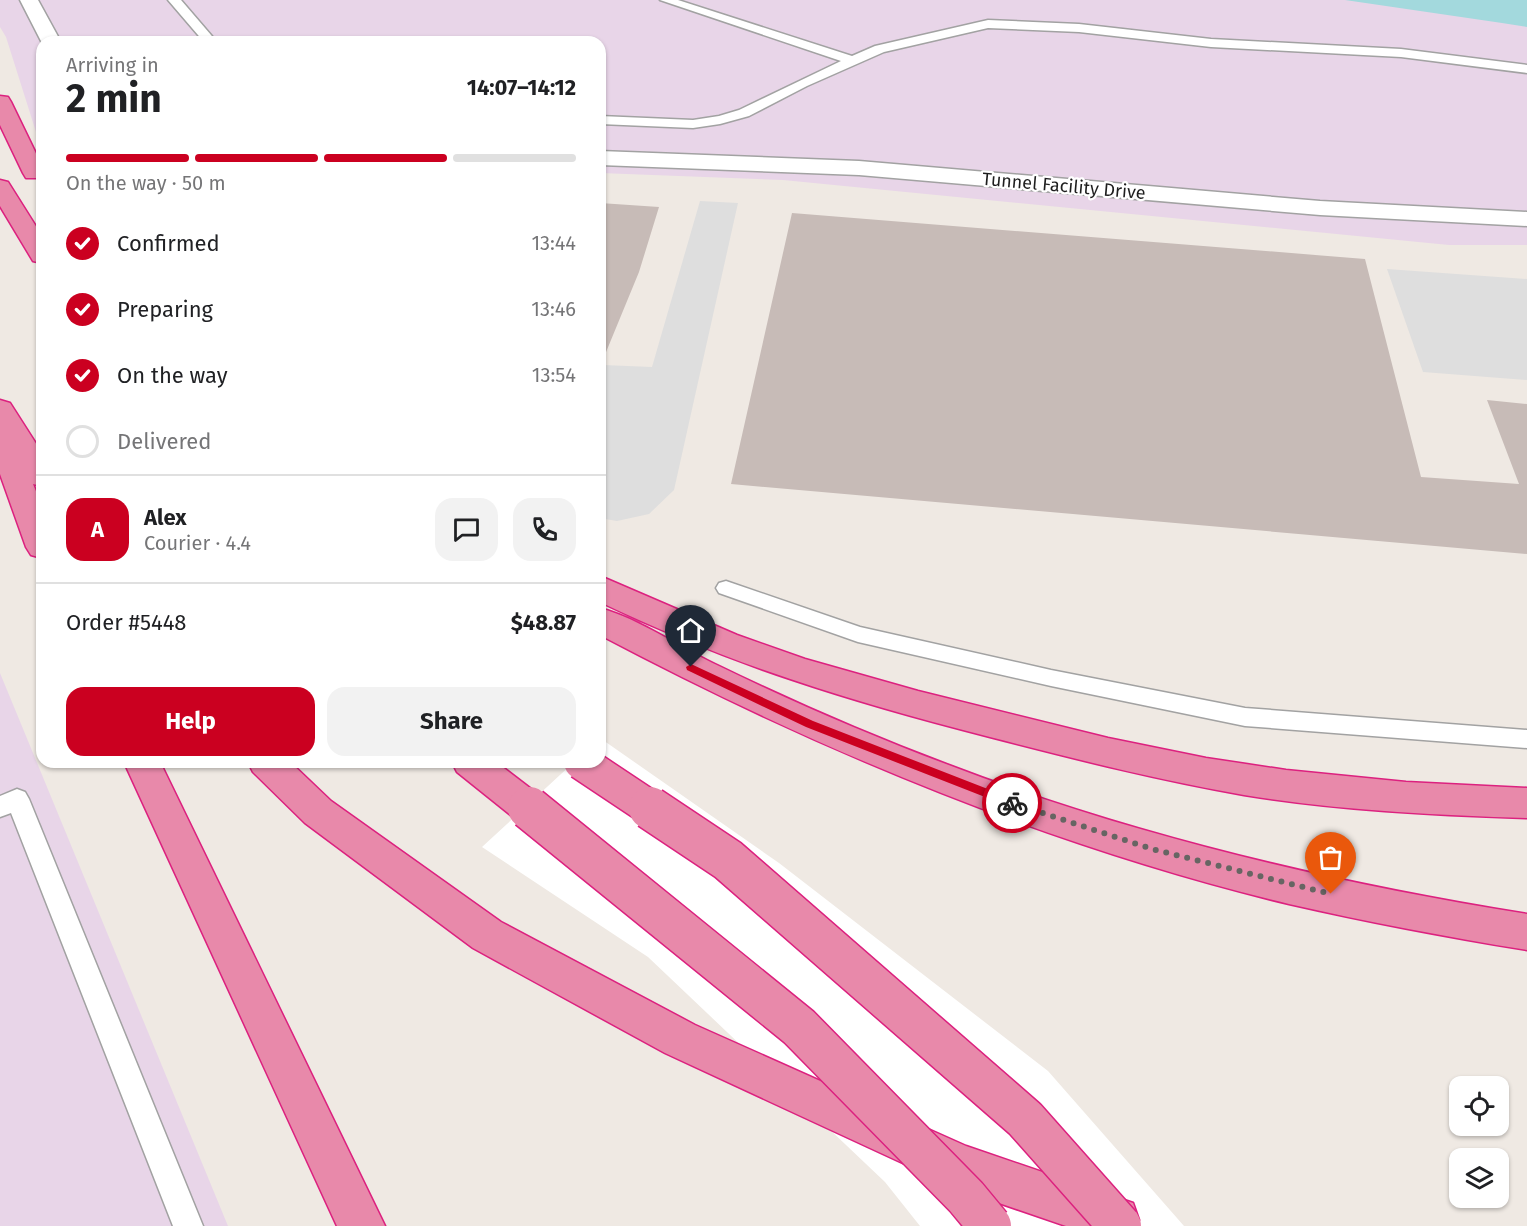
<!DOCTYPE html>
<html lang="en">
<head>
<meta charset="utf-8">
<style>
  body { margin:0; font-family:"Fira Sans",sans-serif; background:#f2f2f2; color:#202124; height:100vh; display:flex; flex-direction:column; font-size:22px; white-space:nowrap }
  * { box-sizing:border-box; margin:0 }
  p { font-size:20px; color:#757577 }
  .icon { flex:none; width:33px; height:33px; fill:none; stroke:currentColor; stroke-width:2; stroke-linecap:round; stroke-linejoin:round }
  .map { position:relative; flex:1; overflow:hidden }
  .drawer { position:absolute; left:36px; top:36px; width:570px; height:732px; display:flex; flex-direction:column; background:#fff; border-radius:18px; box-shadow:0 2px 4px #0004 }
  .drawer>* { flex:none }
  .controls { position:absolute; left:1449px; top:1076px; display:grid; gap:12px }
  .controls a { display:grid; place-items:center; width:60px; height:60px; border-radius:12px; background:#fff; box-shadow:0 2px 4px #0004; font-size:30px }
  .pin { position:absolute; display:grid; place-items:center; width:51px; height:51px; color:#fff; margin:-62px -26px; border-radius:50% 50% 50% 0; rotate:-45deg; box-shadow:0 0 6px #0007 }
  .pin .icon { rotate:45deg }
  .courier { position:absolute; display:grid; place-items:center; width:60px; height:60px; margin:-30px; border:4px solid #cb0020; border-radius:50%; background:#fff; color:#222; box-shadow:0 2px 8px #0007 }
  .headline em { font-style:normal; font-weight:700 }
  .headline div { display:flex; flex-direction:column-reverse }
  .headline { display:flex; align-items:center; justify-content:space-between; height:102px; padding:0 30px }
  h1 { font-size:39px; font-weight:700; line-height:45px }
  .bar { display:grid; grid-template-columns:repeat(4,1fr); gap:9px 6px; align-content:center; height:72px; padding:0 30px }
  .bar i { height:8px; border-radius:4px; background:#e0e0e0 }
  .bar .selected { background:#cb0020 }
  .bar p { grid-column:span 4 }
  .line { display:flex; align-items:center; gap:15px; padding:0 30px; border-top:2px solid #e0e0e0 }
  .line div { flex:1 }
  .round { display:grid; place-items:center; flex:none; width:63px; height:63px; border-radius:18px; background:#f2f2f2 }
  ol { padding:0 30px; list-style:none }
  li { display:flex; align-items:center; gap:18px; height:66px }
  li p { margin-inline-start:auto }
  li .icon { padding:6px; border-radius:50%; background:#cb0020; color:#fff; stroke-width:4 }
  li:last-child { color:#757577 }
  li i { width:33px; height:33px; border:3px solid #e0e0e0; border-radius:50% }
  .cta { display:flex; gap:12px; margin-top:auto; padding:12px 30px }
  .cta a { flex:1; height:69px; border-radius:18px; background:#cb0020; color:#fff; font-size:24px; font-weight:700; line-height:69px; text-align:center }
  .cta a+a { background:#f2f2f2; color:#202124 }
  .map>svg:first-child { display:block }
  .industrial { fill:#e8d5e8 }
  .parking { fill:#dedede }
  .water { fill:#a3d9dd }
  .pier { fill:#fff }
  .building { fill:#c7bbb7 }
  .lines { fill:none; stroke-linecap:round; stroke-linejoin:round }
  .service-casing { stroke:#a2a2a2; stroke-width:3 }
  .minor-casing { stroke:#a2a2a2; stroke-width:3 }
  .motorway-casing { stroke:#dc217f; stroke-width:3 }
  .service { fill:#fff; fill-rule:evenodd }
  .minor { fill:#fff; fill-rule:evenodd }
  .motorway { fill:#e889aa; fill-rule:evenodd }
  .motorway-bridge-far1-casing { stroke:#dc217f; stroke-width:37; stroke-linecap:butt }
  .motorway-bridge-casing { stroke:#dc217f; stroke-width:45; stroke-linecap:butt }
  .motorway-bridge-far1 { stroke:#e889aa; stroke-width:34 }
  .motorway-bridge { stroke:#e889aa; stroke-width:42 }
  .route { fill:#cb0020 }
  .done { stroke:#676563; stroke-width:6; stroke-dasharray:0 10.8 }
  .labels { text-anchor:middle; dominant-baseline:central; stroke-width:4.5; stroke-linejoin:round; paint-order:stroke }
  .far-street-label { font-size:18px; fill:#1e1e1e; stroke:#fff }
</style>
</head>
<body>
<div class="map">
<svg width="1527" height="1226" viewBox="0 0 1527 1226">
  <rect width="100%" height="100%" fill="#efe9e3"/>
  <path class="industrial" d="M0,0H1527V245H1449L783,180L600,173V42H42V151L6,37L0,27Z
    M0,673L228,1226H0Z"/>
  <path class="parking" d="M700,201L738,203L674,490L649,514L617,521L600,518V372L603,365L652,367Z
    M1387,269L1527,279V380L1423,372Z"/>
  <path class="water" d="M1345,0H1527V27L1502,23Z"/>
  <path class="pier" d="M600,738L779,863L1048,1071L1184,1226H920L885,1182L648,957L482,847L574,762H600Z"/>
  <path class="building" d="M600,203L659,207L639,272L604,357L600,356Z
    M792,213L1365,259L1421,477L1519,484L1487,400L1527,404V554L731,484Z"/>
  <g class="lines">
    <defs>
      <path id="service" d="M168,0H181L217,42H204Z
        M660,0H678L852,56L875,46L988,20L1079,24L1211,39L1401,49L1527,65V73L1401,57L1211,47L1079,32L988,28L884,52L807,86L749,116L720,124L693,128L600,124V116L693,120L719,116L739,110L841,61Z
        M726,581L860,627L1051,670L1245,708L1527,730V748L1245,726L1051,686L858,642L719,593L716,588L719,583Z
        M17,789L25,792L29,799L203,1226H173L11,813L0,817V796Z"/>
      <path id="minor" d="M20,0H38L61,42L42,43Z
        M600,151L859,161L1320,201L1527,212V226L1320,215L859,175L600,165Z"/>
      <path id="motorway" d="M0,96L8,97L11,102L42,166V178H26L23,173L0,125Z
        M0,180L8,182L42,236V263L33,261L0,206Z
        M0,400L10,403L42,453V486L33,484L42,506V558L31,555L26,547L0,474Z
        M600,576L737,635L805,659L918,691L1108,738L1206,758L1286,770L1406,782L1527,788V818C1432,815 1337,810 1244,795C1158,780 1075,759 990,737C852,702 729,664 600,602Z
        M600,608C642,620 680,648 719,666C793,702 869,735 946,764C1134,836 1328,882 1527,914V950C1447,937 1368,922 1289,904C1048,846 818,750 600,635Z
        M124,762H160L385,1226H337Z
        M248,762H290L331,801L501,922L695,1025L966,1146L1133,1203L1139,1220L1137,1226H1066L961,1190L665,1053L473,948L305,823L253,772Z
        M452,762H496L539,795L545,806L539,817L526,822L513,817L457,772Z"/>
    </defs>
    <use href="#service" class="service-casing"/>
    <use href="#minor" class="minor-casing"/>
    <use href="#motorway" class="motorway-casing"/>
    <use href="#service" class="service"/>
    <use href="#minor" class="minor"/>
    <use href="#motorway" class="motorway"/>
    <defs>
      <path id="motorway-bridge-far1" d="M581,762L653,810
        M526,806L531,810"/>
      <path id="motorway-bridge" d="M529,808L799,1027L966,1197L990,1226
        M650,808L728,860L1025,1119L1120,1226"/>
    </defs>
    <use href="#motorway-bridge-far1" class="motorway-bridge-far1-casing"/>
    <use href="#motorway-bridge" class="motorway-bridge-casing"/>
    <use href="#motorway-bridge-far1" class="motorway-bridge-far1"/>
    <use href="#motorway-bridge" class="motorway-bridge"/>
  </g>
  <path class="route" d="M691,664L813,721L1016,800L1017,803L1016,806H1008L806,727L687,670L686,667Z"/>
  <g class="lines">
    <path class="done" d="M1012,803L1152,849L1331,894"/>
  </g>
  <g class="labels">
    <g class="far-street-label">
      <text transform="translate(1064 186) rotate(5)">Tunnel Facility Drive</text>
    </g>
  </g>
</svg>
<div class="controls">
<a><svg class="icon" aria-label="locate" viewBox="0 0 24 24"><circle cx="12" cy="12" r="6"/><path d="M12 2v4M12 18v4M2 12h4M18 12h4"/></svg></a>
<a><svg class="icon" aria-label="layers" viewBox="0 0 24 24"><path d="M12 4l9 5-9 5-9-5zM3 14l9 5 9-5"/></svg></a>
</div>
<div class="pin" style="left:1331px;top:894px;background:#ea580c"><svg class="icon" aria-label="bag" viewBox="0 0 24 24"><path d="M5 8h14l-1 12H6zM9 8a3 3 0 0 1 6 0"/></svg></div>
<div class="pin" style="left:691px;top:667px;background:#1f2937"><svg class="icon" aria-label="home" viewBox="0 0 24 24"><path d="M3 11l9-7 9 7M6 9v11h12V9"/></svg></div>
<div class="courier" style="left:1012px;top:803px"><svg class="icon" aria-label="bike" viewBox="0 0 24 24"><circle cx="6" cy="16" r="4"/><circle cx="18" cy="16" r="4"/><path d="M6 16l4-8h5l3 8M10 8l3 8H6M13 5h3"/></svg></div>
<section class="drawer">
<div class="headline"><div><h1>2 min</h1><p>Arriving in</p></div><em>14:07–14:12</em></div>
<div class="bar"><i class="selected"></i><i class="selected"></i><i class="selected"></i><i></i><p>On the way · 50 m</p></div>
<ol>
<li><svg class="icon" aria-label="check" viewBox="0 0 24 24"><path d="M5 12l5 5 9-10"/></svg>Confirmed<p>13:44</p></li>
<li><svg class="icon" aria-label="check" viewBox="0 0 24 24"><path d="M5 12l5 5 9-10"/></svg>Preparing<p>13:46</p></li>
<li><svg class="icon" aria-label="check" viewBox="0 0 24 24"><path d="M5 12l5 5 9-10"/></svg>On the way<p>13:54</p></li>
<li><i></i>Delivered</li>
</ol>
<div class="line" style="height:108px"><b class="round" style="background:#cb0020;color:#fff">A</b><div><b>Alex</b><p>Courier · 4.4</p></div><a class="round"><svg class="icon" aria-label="chat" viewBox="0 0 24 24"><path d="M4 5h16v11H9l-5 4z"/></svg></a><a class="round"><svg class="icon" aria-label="phone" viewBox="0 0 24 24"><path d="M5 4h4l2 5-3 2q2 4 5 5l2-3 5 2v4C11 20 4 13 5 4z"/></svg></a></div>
<div class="line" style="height:78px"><div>Order #5448</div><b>$48.87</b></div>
<div class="cta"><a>Help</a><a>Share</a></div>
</section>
</div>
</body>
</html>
